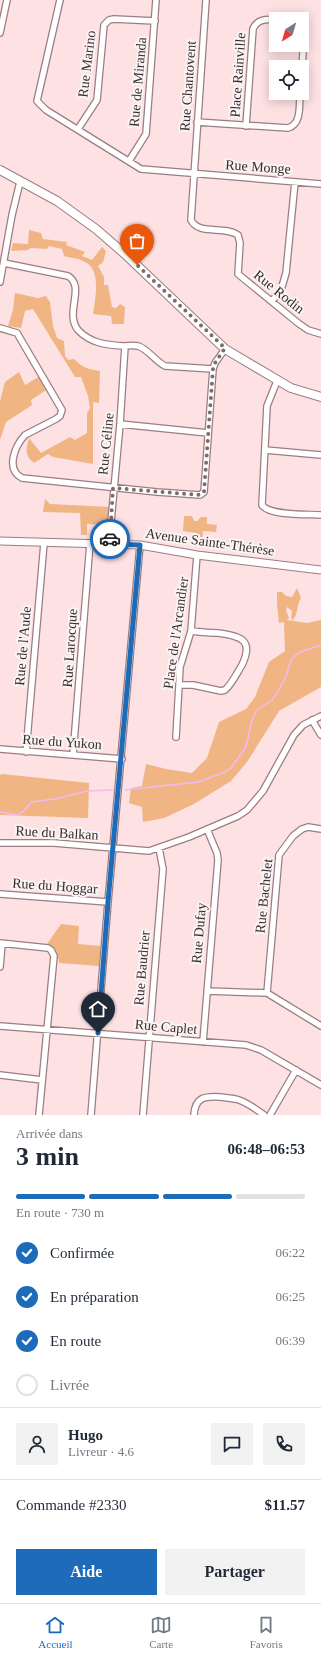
<!DOCTYPE html>
<html lang="fr">
<head>
<meta charset="utf-8">
<style>
  body { margin:0; font-family:"Times New Roman",serif; background:#f2f2f3; color:#1f2937; height:100vh; display:flex; flex-direction:column; font-size:15px; white-space:nowrap }
  * { box-sizing:border-box; margin:0 }
  p { font-size:13px; color:#747a83 }
  .icon { flex:none; width:22px; height:22px; fill:none; stroke:currentColor; stroke-width:2; stroke-linecap:round; stroke-linejoin:round }
  .map { position:relative; height:1115px; overflow:hidden }
  .details { display:flex; flex-direction:column; background:#fff; flex:1 }
  .details>* { flex:none }
  .needle { width:26px; rotate:217deg }
  .controls { position:absolute; left:269px; top:12px; display:grid; gap:8px }
  .controls a { display:grid; place-items:center; width:40px; height:40px; border-radius:0px; background:#fff; box-shadow:0 2px 10px #0003; font-size:20px }
  .pin { position:absolute; display:grid; place-items:center; width:34px; height:34px; color:#fff; margin:-41px -17px; border-radius:50% 50% 50% 0; rotate:-45deg; box-shadow:0 0 4px #0007 }
  .pin .icon { rotate:45deg }
  .courier { position:absolute; display:grid; place-items:center; width:40px; height:40px; margin:-20px; border:3px solid #1e6bba; border-radius:50%; background:#fff; color:#222; box-shadow:0 1px 5px #0007 }
  .overview em { font-style:normal; font-weight:700 }
  .overview div { display:flex; flex-direction:column-reverse }
  .overview { display:flex; align-items:center; justify-content:space-between; height:68px; padding:0 16px }
  h1 { font-size:26px; font-weight:700; line-height:30px }
  .bar { display:grid; grid-template-columns:repeat(4,1fr); gap:6px 4px; align-content:center; height:48px; padding:0 16px }
  .bar i { height:5px; border-radius:3px; background:#e0e1e3 }
  .bar .current { background:#1e6bba }
  .bar p { grid-column:span 4 }
  .line { display:flex; align-items:center; gap:10px; padding:0 16px; border-top:1px solid #e0e1e3 }
  .line div { flex:1 }
  .round { display:grid; place-items:center; flex:none; width:42px; height:42px; border-radius:0px; background:#f2f2f3 }
  ol { padding:0 16px; list-style:none }
  li { display:flex; align-items:center; gap:12px; height:44px }
  li p { margin-inline-start:auto }
  li .icon { padding:4px; border-radius:50%; background:#1e6bba; color:#fff; stroke-width:4 }
  li:last-child { color:#747a83 }
  li i { width:22px; height:22px; border:2px solid #e0e1e3; border-radius:50% }
  .cta { display:flex; gap:8px; margin-top:auto; padding:8px 16px }
  .cta a { flex:1; height:46px; border-radius:0px; background:#1e6bba; color:#fff; font-size:16px; font-weight:700; line-height:46px; text-align:center }
  .cta a+a { background:#f2f2f3; color:#1f2937 }
  .tabs { display:flex; justify-content:space-around; align-items:center; height:56px; border-top:1px solid #e0e1e3; background:#fff; font-size:11px; color:#747a83 }
  .tabs a { display:grid; justify-items:center; gap:2px }
  .tabs .current { color:#1e6bba }
  .map>svg:first-child { display:block }
  .green { fill:#f1b584 }
  .lines { fill:none; stroke-linecap:round; stroke-linejoin:round }
  .stream { stroke:#f0baf3; stroke-width:1.5 }
  .minor-casing { stroke:#9c7d80; stroke-width:8 }
  .tertiary-casing { stroke:#9c7d80; stroke-width:9 }
  .secondary-casing { stroke:#9c7d80; stroke-width:10 }
  .minor { stroke:#fff; stroke-width:5.5 }
  .tertiary { stroke:#fff; stroke-width:7 }
  .secondary { stroke:#fff; stroke-width:8 }
  .done { stroke:#7e6b6d; stroke-width:4; stroke-dasharray:0 7.2 }
  .route { stroke:#1e6bba; stroke-width:5 }
  .labels { text-anchor:middle; dominant-baseline:central; stroke-width:4; stroke-linejoin:round; paint-order:stroke }
  .street-label { font-size:14px; fill:#392c2d; stroke:#fbf4f4 }
</style>
</head>
<body>
<div class="map">
<svg width="321" height="1115" viewBox="0 0 321 1115">
  <rect width="100%" height="100%" fill="#fde1e3"/>
  <path class="green" d="M29,230L41,233L43,239L67,242L66,245L85,252L82,256L92,260L102,247L106,251L103,262L98,266L104,277V285H108L112,307L116,308L120,304L125,307L124,324H112L111,316L93,314C95,300 102,270 85,262C79,258 70,258 64,256L62,249L49,246L47,249L31,248L28,250L11,251L13,243L28,244Z
    M15,293L38,298L46,296L50,302L53,326L57,338L64,341L65,356L68,360L74,359C83,368 88,369 100,371L99,403L93,402V464L53,457L48,454L34,463C24,455 26,448 29,438L41,453L70,437L75,440L87,433V413L90,408L88,396L81,377H75L33,309L25,311L21,328L8,326L13,310Z
    M19,372L25,385L40,376L48,389L31,400L32,405L6,422L0,440V401L5,382Z
    M45,499L50,504L109,507L108,525L87,524V535H81L80,513L43,512Z
    M184,516H192L194,521H197L201,517H207V524L217,525L216,532L203,531L202,546L195,545L196,533L183,531Z
    M297,588L301,598C296,605 299,613 293,620L291,618L292,611L287,607L286,610L289,618L287,620L307,623L321,620V687L279,711L247,762L231,781L194,804L164,818L143,822L142,807L129,803L131,788L142,786L146,764L166,769L192,773L207,758L219,722L246,709L255,697L269,662L285,651L284,622L279,623L277,605V592H282L286,596L292,597Z
    M2,774L89,783L88,818L0,815V775Z
    M61,924L79,926L78,944L101,946L99,966L59,963C58,953 56,948 47,944Z"/>
  <g class="lines">
    <path class="stream" d="M125,790L198,782L225,772L231,768L246,747L252,720L257,710L272,700L276,695L286,676L291,660L298,653L321,645
      M0,812L18,815L25,810L31,802L55,799L87,791L113,790"/>
    <defs>
      <path id="minor" d="M60,0L37,101L46,110L141,169L321,184
        M206,0L191,220C199,236 224,225 238,235L240,243L238,274L298,323L308,330L321,334
        M0,33L7,0
        M302,67L304,36L302,23
        M197,122L288,128C302,124 299,105 300,93
        M246,126L253,29C257,19 266,19 276,20
        M78,129L97,100L104,25L109,20L114,19L155,21
        M129,161L146,134L156,0
        M4,263L68,276C86,287 64,313 78,330C90,343 106,345 123,346C128,346 133,345 138,346C148,349 155,361 165,366L213,369
        M0,282L12,215L20,182
        M272,301L281,290L286,273L295,182
        M0,328L17,333L62,410L60,416L56,419L25,435C15,446 5,469 22,478L157,492L200,495L204,492L213,369L215,363L225,349
        M277,381L267,406L262,505C269,516 308,514 321,515
        M120,424L208,433
        M265,450L321,455
        M109,544L120,424L125,346
        M180,685H193L221,691L225,690C232,684 237,673 242,665C254,640 241,636 218,633C209,633 200,632 191,631
        M312,720L321,735
        M176,737L180,667L191,631L197,555
        M0,749L122,759
        M26,752L44,543
        M73,755L90,543
        M0,843H54L149,851L189,837L238,816L247,810L263,791L294,735L303,725L321,716
        M0,894L108,902
        M0,943L48,948L51,950L54,956L39,1115
        M0,967L2,944
        M207,991L267,993L321,1026
        M267,993L279,855L293,836L302,829L308,827L321,829
        M0,1026L246,1045L261,1050L321,1085
        M203,1042L218,860L217,853L207,829
        M0,1075L42,1080
        M91,1115L108,902L140,545
        M143,1115L163,869L159,848
        M194,1115C195,1097 205,1096 220,1097C227,1098 233,1098 239,1100C248,1103 256,1109 264,1115
        M270,1115L296,1070"/>
      <path id="tertiary" d="M0,541L140,545L197,555L321,570"/>
      <path id="secondary" d="M0,170L57,201L96,229L126,255L225,349L291,388L321,397"/>
    </defs>
    <use href="#minor" class="minor-casing"/>
    <use href="#tertiary" class="tertiary-casing"/>
    <use href="#secondary" class="secondary-casing"/>
    <use href="#minor" class="minor"/>
    <use href="#tertiary" class="tertiary"/>
    <use href="#secondary" class="secondary"/>
  </g>
  <g class="lines">
    <path class="done" d="M110,539L113,488L200,495L204,492L213,369L215,363L225,348L137,265"/>
    <path class="route" d="M98,1033L108,902L140,545L109,544L110,539"/>
  </g>
  <g class="labels">
    <g class="street-label">
      <text transform="translate(87 64) rotate(-83)">Rue Marino</text>
      <text transform="translate(238 75) rotate(-86)">Place Rainville</text>
      <text transform="translate(138 82) rotate(-85)">Rue de Miranda</text>
      <text transform="translate(188 86) rotate(-86)">Rue Chantovent</text>
      <text transform="translate(258 167) rotate(4)">Rue Monge</text>
      <text transform="translate(279 292) rotate(39)">Rue Rodin</text>
      <text transform="translate(106 444) rotate(-84)">Rue Céline</text>
      <text transform="translate(210 542) rotate(8)">Avenue Sainte-Thérèse</text>
      <text transform="translate(176 633) rotate(-82)">Place de l'Arcandier</text>
      <text transform="translate(23 646) rotate(-85)">Rue de l'Aude</text>
      <text transform="translate(70 648) rotate(-86)">Rue Larocque</text>
      <text transform="translate(62 742) rotate(4)">Rue du Yukon</text>
      <text transform="translate(57 833) rotate(3)">Rue du Balkan</text>
      <text transform="translate(55 886) rotate(4)">Rue du Hoggar</text>
      <text transform="translate(264 896) rotate(-84)">Rue Bachelet</text>
      <text transform="translate(199 933) rotate(-85)">Rue Dufay</text>
      <text transform="translate(142 968) rotate(-85)">Rue Baudrier</text>
      <text transform="translate(166 1027) rotate(5)">Rue Caplet</text>
    </g>
  </g>
</svg>
<div class="controls">
<a><svg class="needle" viewBox="-14 -14 28 28"><path d="M0-13l5 13h-10z" fill="#e53935"/><path d="M0 13l5-13h-10z" fill="#747a83"/></svg></a>
<a><svg class="icon" aria-label="locate" viewBox="0 0 24 24"><circle cx="12" cy="12" r="6"/><path d="M12 2v4M12 18v4M2 12h4M18 12h4"/></svg></a>
</div>
<div class="pin" style="left:137px;top:265px;background:#ea580c"><svg class="icon" aria-label="bag" viewBox="0 0 24 24"><path d="M5 8h14l-1 12H6zM9 8a3 3 0 0 1 6 0"/></svg></div>
<div class="pin" style="left:98px;top:1033px;background:#1f2937"><svg class="icon" aria-label="home" viewBox="0 0 24 24"><path d="M3 11l9-7 9 7M6 9v11h12V9"/></svg></div>
<div class="courier" style="left:110px;top:539px"><svg class="icon" aria-label="car" viewBox="0 0 24 24"><path d="M5 17H2v-5l4-1 3-4h7l3 4 3 1v5h-3M9 17h6M6 11h13"/><circle cx="7" cy="17" r="2"/><circle cx="17" cy="17" r="2"/></svg></div>
</div>
<section class="details">
<div class="overview"><div><h1>3 min</h1><p>Arrivée dans</p></div><em>06:48–06:53</em></div>
<div class="bar"><i class="current"></i><i class="current"></i><i class="current"></i><i></i><p>En route · 730 m</p></div>
<ol>
<li><svg class="icon" aria-label="check" viewBox="0 0 24 24"><path d="M5 12l5 5 9-10"/></svg>Confirmée<p>06:22</p></li>
<li><svg class="icon" aria-label="check" viewBox="0 0 24 24"><path d="M5 12l5 5 9-10"/></svg>En préparation<p>06:25</p></li>
<li><svg class="icon" aria-label="check" viewBox="0 0 24 24"><path d="M5 12l5 5 9-10"/></svg>En route<p>06:39</p></li>
<li><i></i>Livrée</li>
</ol>
<div class="line" style="height:72px"><a class="round"><svg class="icon" aria-label="person" viewBox="0 0 24 24"><circle cx="12" cy="8" r="4"/><path d="M4 21q1-7 8-7t8 7"/></svg></a><div><b>Hugo</b><p>Livreur · 4.6</p></div><a class="round"><svg class="icon" aria-label="chat" viewBox="0 0 24 24"><path d="M4 5h16v11H9l-5 4z"/></svg></a><a class="round"><svg class="icon" aria-label="phone" viewBox="0 0 24 24"><path d="M5 4h4l2 5-3 2q2 4 5 5l2-3 5 2v4C11 20 4 13 5 4z"/></svg></a></div>
<div class="line" style="height:52px"><div>Commande #2330</div><b>$11.57</b></div>
<div class="cta"><a>Aide</a><a>Partager</a></div>
</section>
<nav class="tabs">
<a class="current"><svg class="icon" aria-label="home" viewBox="0 0 24 24"><path d="M3 11l9-7 9 7M6 9v11h12V9"/></svg>Accueil</a>
<a><svg class="icon" aria-label="map" viewBox="0 0 24 24"><path d="M3 6l6-2 6 2 6-2v14l-6 2-6-2-6 2zM9 4v14M15 6v14"/></svg>Carte</a>
<a><svg class="icon" aria-label="saved" viewBox="0 0 24 24"><path d="M7 4h10v16l-5-4-5 4z"/></svg>Favoris</a>
</nav>
</body>
</html>
